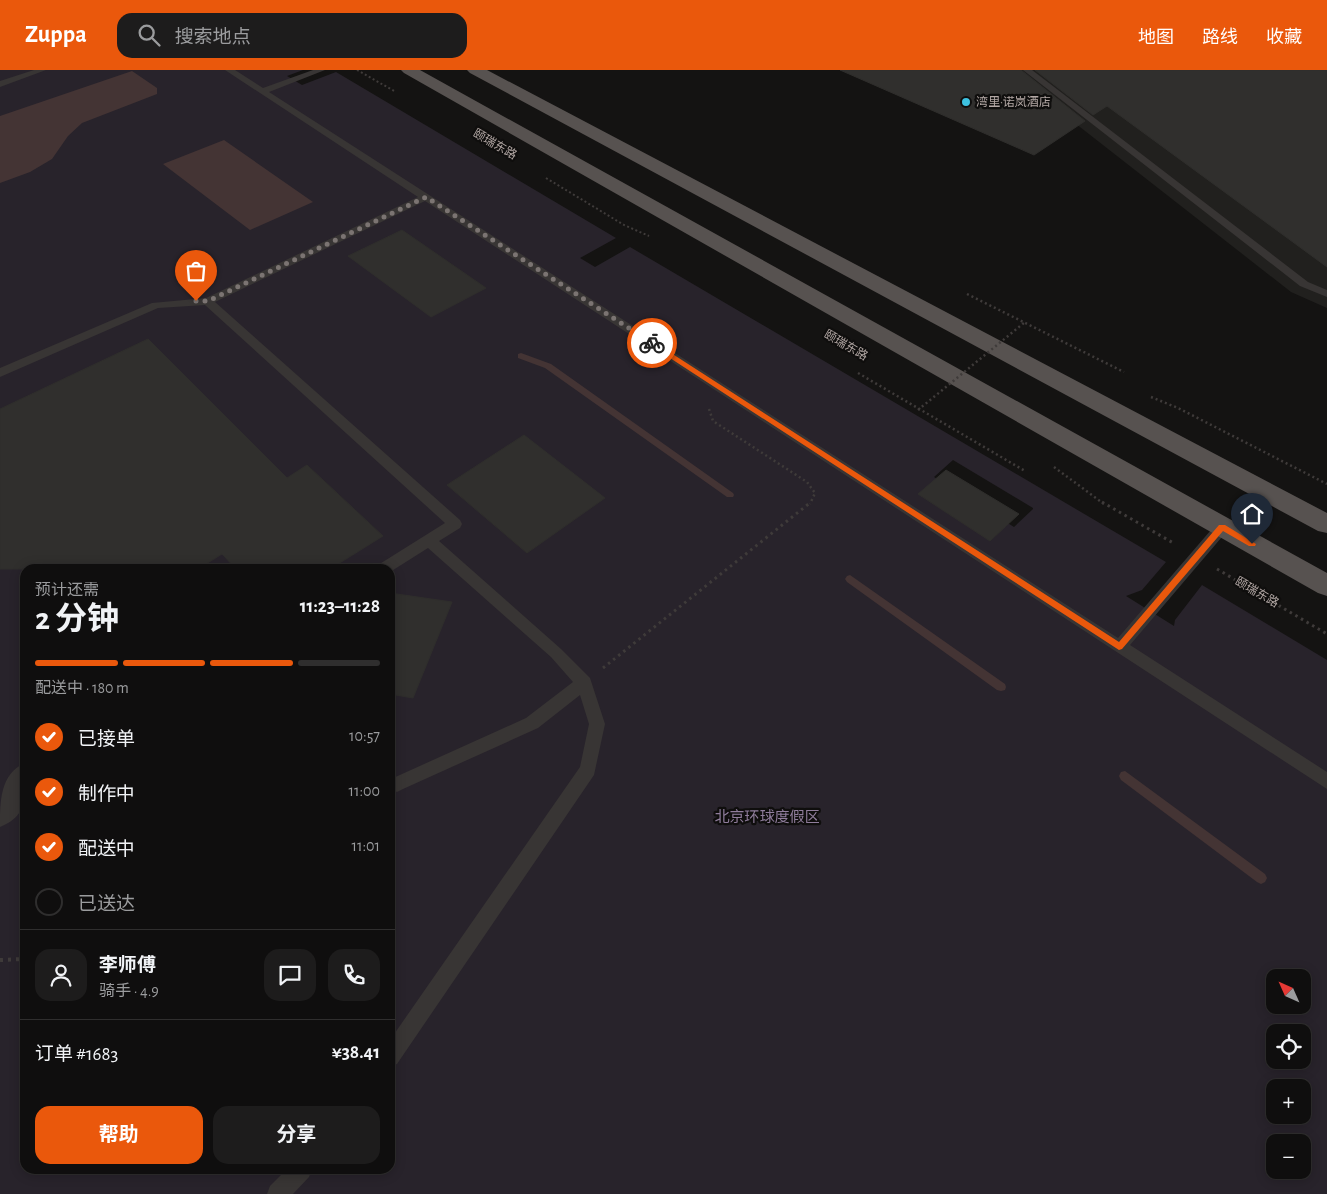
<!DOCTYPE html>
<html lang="zh">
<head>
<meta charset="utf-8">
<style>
  body { margin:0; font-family:"Alegreya Sans","Noto Sans SC",sans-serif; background:#1d1c1c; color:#f1f3f6; height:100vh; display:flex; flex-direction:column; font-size:19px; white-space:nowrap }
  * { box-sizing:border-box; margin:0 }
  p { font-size:16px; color:#9b9c9e }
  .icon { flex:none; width:28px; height:28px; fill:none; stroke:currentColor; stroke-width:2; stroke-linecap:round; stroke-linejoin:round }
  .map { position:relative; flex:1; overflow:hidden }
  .side { position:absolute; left:20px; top:494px; width:375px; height:610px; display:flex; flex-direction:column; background:#0f0e0e; border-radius:15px; box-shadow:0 2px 12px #0003,0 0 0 1px #2f2e2e }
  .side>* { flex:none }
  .needle { width:32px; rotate:315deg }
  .tools { position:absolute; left:1266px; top:899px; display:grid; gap:10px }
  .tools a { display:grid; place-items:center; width:45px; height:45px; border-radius:10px; background:#0f0e0e; box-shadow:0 2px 12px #0003,0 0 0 1px #2f2e2e; font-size:25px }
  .pin { position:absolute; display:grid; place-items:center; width:42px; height:42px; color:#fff; margin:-51px -21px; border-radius:50% 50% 50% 0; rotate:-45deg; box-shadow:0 0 5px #0007 }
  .pin .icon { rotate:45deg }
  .courier { position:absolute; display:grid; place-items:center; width:50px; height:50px; margin:-25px; border:4px solid #ea580c; border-radius:50%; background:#fff; color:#222; box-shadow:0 1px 6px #0007 }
  .summary em { font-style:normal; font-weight:700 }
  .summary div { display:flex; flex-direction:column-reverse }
  .summary { display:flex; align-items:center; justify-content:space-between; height:85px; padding:0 15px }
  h1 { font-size:32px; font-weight:700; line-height:38px }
  .bar { display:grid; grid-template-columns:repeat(4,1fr); gap:8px 5px; align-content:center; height:60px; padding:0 15px }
  .bar i { height:6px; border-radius:4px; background:#2f2e2e }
  .bar .on { background:#ea580c }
  .bar p { grid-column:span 4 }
  .line { display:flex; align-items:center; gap:12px; padding:0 15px; border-top:1px solid #2f2e2e }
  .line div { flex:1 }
  .round { display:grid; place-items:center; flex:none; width:52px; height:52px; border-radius:15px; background:#1d1c1c }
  ol { padding:0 15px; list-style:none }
  li { display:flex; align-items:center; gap:15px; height:55px }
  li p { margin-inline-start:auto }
  li .icon { padding:5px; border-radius:50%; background:#ea580c; color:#fff; stroke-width:4 }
  li:last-child { color:#9b9c9e }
  li i { width:28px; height:28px; border:2px solid #2f2e2e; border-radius:50% }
  .cta { display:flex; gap:10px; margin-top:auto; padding:10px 15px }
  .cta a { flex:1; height:58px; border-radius:15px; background:#ea580c; color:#fff; font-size:20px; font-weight:700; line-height:58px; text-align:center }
  .cta a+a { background:#1d1c1c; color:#f1f3f6 }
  header { display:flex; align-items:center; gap:30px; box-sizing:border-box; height:70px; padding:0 25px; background:#ea580c; color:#fff }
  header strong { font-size:24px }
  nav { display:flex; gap:28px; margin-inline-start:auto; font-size:18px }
  .search { width:350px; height:45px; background:#1d1c1c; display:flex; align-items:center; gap:12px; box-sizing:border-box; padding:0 18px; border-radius:15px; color:#9b9c9e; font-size:19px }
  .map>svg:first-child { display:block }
  .built { fill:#21201e }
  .green { fill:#28232b; fill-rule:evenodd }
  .water { fill:#443434 }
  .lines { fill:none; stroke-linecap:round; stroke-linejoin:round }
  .stream { fill:#443434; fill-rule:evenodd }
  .building { fill:#302f2d; stroke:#2f2e2c }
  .path-far3 { stroke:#3f3b3a; stroke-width:2; stroke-dasharray:2 2.5; stroke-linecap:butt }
  .path-far2 { stroke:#3f3b3a; stroke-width:2.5; stroke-dasharray:2 3; stroke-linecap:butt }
  .path-far1 { stroke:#3f3b3a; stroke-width:3; stroke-dasharray:2.5 4; stroke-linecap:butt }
  .path { stroke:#3f3b3a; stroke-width:4; stroke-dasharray:3 5; stroke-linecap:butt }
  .lane { fill:#383534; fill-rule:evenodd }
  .street { fill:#383534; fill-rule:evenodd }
  .primary { fill:#575250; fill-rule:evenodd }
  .path-bridge { stroke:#3f3b3a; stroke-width:2.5; stroke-dasharray:2 3; stroke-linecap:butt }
  .route { fill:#ea580c }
  .done { stroke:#7b7472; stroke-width:5; stroke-dasharray:0 9 }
  .poi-dot { fill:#3dc2e1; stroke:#0f0e0d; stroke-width:2 }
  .labels { text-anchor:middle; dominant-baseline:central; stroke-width:4.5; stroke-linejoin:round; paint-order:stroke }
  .far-poi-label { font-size:12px; fill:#b3a8a5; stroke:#0f0e0d; text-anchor:start }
  .far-street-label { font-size:12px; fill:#b3a8a5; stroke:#0f0e0d }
  .park-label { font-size:15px; fill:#907d9c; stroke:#0f0e0d }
</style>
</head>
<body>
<header>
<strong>Zuppa</strong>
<div class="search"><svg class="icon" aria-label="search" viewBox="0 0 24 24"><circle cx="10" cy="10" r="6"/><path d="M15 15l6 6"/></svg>搜索地点</div>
<nav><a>地图</a><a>路线</a><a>收藏</a></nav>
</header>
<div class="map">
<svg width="1327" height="1124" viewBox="0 0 1327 1124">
  <rect width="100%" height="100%" fill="#141312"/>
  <path class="built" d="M1007,0H1327V238L1291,222Z"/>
  <path class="green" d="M0,0H303L287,6L302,15L336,2L616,168L580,188L595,197L630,177L1166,492L1142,520L1126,526L1174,556L1175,550L1202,515L1327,590V1124H0ZM953,390L1033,438V439L1014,457L934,407ZM25,499H390V1099H25ZM1275,908H1302V935H1275ZM1275,962H1302V990H1275ZM1275,1018H1302V1045H1275ZM1275,1072H1302V1100H1275Z"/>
  <path class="water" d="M132,1L157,18V24L82,53L68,66L52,89L30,102L0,113V46Z
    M224,70L313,132L250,160L163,94Z"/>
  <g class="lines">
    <path class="stream" d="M521,283L551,294L733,423L734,425L733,427H727L545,298L518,288V284Z
      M850,505L1005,614L1006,617L1005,620L1001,621L997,620L847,512L845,509L847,506Z
      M1125,701L1265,804L1267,808L1265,812L1261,814L1257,812L1121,710L1119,706L1121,702Z"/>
  </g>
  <path class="building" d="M840,0H1021L1085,51L1034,85Z
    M1035,0H1327V197L1107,36L1093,45Z
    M402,160L486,218L431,247L348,186Z
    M148,269L287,408L307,395L383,466L330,499H236L222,484L198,499H0V339Z
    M524,365L605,428L527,483L447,415Z
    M946,400L1019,444L990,471L918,424Z
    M390,523L452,532L413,628L390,624Z"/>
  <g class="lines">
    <path class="path-far3" d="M357,0L396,22
      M546,108L624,155L649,166"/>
    <path class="path-far2" d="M967,224L1124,302
      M858,303L1025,401
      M1151,327L1178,338L1327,414
      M709,339L713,351L807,412L815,423L810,434
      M1054,397L1104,434"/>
    <path class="path-far1" d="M1102,432L1175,474
      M1217,499L1327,564
      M603,598L811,432"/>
    <path class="path" d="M0,890L25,889"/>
    <path class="lane" d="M34,0H46L0,17V11Z
      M225,0H235L263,18L313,0H325L269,22L1118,568L1217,453L1222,452L1227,453L1229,457L1227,461L1130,575L1327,702V719L425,131L215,232L460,450L462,454L460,458L439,471L561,579L590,608L605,654L594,705L397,994L390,997V970L580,697L589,654L580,625L538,658L403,719L397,722L391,719V709L526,648L573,612L551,587L428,478L390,502V499H376L378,495L445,453L205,235L158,238L0,307V298L152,233L206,228L418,127Z
      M1023,0H1032L1308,212L1327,220V227L1300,216Z
      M287,1099H312L309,1107L293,1124H267L270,1116Z"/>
    <path class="street" d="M25,693C25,721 31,745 0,757C0,731 0,704 25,693Z"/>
    <path class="primary" d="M401,0H420L1327,503V526L1318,523L404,3Z
      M467,0H487L1327,443V463L1318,461L470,3Z"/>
    <path class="path-bridge" d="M918,340L1025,252"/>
  </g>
  <path class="route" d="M650,272H654L1119,572L1219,455H1225L1256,474L1255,476H1249L1223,461L1122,579L1119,580L650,275Z"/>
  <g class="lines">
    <path class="done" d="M196,231H208L426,127L652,273"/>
  </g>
  <circle class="poi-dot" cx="966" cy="32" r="5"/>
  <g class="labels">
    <g class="far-poi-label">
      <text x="976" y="32">湾里·诺岚酒店</text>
    </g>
    <g class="far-street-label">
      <text transform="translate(495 74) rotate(30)">颐瑞东路</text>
      <text transform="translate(846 275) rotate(30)">颐瑞东路</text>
      <text transform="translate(1257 522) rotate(30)">颐瑞东路</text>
    </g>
    <g class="park-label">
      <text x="767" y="747">北京环球度假区</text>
    </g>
  </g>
</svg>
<div class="tools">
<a><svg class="needle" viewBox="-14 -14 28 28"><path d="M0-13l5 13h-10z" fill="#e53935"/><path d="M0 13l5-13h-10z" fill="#9b9c9e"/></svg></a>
<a><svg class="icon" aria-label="locate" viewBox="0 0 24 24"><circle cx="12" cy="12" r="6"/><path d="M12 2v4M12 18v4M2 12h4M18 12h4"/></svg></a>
<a>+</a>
<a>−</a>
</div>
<div class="pin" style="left:196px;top:231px;background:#ea580c"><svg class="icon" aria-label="bag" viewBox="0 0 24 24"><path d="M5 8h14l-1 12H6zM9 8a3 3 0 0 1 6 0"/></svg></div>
<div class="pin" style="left:1252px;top:474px;background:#1f2937"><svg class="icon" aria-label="home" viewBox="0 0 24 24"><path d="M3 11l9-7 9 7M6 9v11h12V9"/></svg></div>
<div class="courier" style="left:652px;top:273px"><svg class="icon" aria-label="bike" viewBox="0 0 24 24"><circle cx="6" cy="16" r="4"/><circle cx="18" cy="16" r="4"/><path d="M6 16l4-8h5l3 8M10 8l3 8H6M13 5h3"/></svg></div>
<section class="side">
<div class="summary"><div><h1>2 分钟</h1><p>预计还需</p></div><em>11:23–11:28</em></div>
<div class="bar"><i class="on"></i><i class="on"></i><i class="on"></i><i></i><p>配送中 · 180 m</p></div>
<ol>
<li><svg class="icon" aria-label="check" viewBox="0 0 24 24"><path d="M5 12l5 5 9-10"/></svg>已接单<p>10:57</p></li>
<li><svg class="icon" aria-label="check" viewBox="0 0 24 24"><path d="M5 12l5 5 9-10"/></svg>制作中<p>11:00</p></li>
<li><svg class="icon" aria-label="check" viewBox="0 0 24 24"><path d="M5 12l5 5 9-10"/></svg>配送中<p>11:01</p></li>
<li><i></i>已送达</li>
</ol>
<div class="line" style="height:90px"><a class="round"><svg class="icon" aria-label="person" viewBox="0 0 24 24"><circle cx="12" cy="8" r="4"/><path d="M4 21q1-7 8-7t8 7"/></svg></a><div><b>李师傅</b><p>骑手 · 4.9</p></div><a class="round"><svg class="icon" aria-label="chat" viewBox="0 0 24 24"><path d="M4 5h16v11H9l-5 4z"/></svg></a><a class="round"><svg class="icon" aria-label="phone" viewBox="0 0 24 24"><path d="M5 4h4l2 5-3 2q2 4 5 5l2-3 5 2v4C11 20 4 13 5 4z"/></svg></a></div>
<div class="line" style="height:65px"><div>订单 #1683</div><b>¥38.41</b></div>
<div class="cta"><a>帮助</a><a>分享</a></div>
</section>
</div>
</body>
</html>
